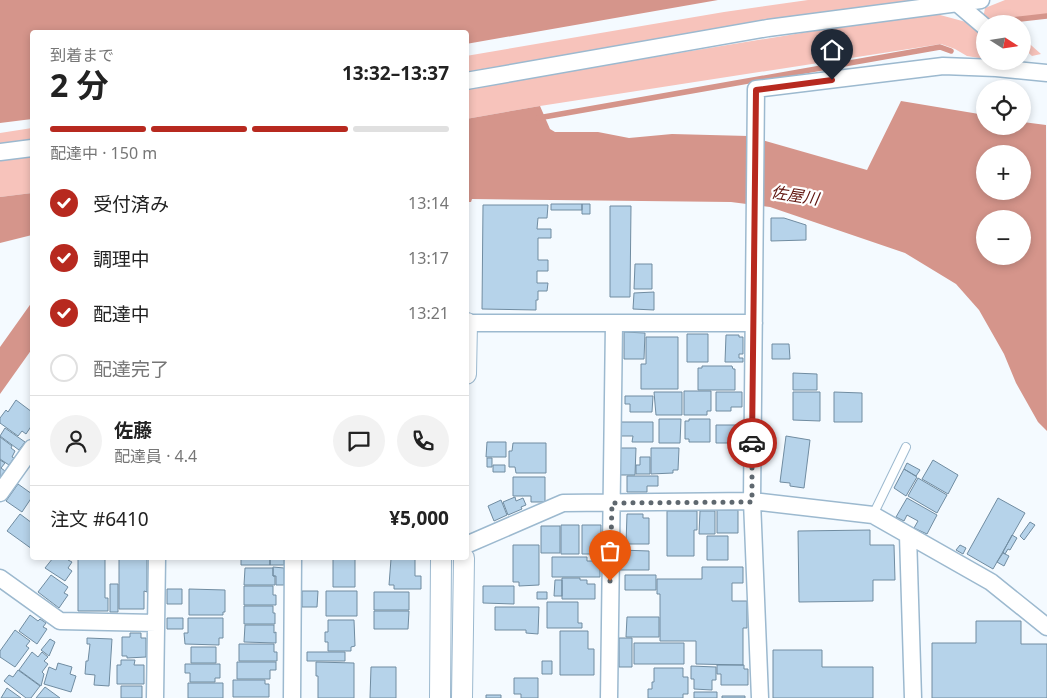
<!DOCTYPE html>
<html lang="ja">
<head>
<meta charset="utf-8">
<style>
  body { margin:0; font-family:"Noto Sans","Noto Sans JP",sans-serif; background:#f2f2f2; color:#222; height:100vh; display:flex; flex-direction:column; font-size:19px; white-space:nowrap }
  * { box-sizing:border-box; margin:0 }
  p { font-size:16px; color:#767676 }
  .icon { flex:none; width:28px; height:28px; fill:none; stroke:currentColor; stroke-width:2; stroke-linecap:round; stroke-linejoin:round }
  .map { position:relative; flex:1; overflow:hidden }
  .side { position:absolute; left:30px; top:30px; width:439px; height:530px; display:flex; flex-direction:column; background:#fff; border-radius:5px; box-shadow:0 2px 8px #0003 }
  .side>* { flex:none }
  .needle { width:32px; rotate:102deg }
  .tools { position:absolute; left:976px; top:15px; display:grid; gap:10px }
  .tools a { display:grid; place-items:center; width:55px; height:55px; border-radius:50%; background:#fff; box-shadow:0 2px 8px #0003; font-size:25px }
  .pin { position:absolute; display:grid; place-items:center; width:42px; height:42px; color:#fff; margin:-51px -21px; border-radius:50% 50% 50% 0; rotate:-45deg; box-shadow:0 0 5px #0007 }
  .pin .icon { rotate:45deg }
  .courier { position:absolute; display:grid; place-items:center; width:50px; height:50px; margin:-25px; border:4px solid #b7291f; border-radius:50%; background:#fff; color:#222; box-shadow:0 1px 6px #0007 }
  .summary em { font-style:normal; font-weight:700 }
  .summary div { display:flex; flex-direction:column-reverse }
  .summary { display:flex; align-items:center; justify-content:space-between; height:85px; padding:0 20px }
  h1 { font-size:32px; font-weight:700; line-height:38px }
  .bar { display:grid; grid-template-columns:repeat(4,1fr); gap:8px 5px; align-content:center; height:60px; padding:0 20px }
  .bar i { height:6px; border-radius:4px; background:#e0e0e0 }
  .bar .current { background:#b7291f }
  .bar p { grid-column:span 4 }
  .line { display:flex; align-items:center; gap:12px; padding:0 20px; border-top:1px solid #e0e0e0 }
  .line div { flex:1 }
  .round { display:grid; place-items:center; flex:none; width:52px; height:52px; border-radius:26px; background:#f2f2f2 }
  ol { padding:0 20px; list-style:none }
  li { display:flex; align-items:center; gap:15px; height:55px }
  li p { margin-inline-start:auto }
  li .icon { padding:5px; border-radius:50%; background:#b7291f; color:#fff; stroke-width:4 }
  li:last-child { color:#767676 }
  li i { width:28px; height:28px; border:2px solid #e0e0e0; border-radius:50% }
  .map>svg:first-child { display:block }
  .green { fill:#f7c3bb }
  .water { fill:#d5958b; fill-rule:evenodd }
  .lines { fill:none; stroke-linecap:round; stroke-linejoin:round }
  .stream { stroke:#d5958b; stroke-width:5.5 }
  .building { fill:#b6d3ea; stroke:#708ca1 }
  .service-casing { stroke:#9cb9cf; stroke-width:10 }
  .minor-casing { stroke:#9cb9cf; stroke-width:19 }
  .tertiary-casing { stroke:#9cb9cf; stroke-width:22 }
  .service { stroke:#fff; stroke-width:8 }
  .minor { stroke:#fff; stroke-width:16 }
  .tertiary { stroke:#fff; stroke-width:20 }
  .done { stroke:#5f686f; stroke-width:5; stroke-dasharray:0 9 }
  .route { stroke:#b7291f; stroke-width:6 }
  .labels { text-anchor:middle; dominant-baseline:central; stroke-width:4.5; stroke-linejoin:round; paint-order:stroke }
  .water-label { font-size:16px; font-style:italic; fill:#60140e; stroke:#fff }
</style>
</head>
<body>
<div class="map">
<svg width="1047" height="698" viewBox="0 0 1047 698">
  <rect width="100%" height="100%" fill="#f4faff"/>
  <path class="green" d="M808,0H918L722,28L466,72V56L724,12Z
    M1005,0H1047V14L1002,19L1006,24H990L983,19L985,8Z
    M929,12L966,22L985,37V59L967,56L955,49L941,44L540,106L466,119V88Z
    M1022,38H1023L1041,54L1032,56L1023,48Z
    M32,128V142L0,147V133Z
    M32,155V193L0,197V159Z"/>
  <path class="water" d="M0,0H718L466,44V32H32V119L0,123Z
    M901,101L985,115V126H1022L1023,122L1046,125L1047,431L1038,422L1016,383L1004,354L979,310L956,284L905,253L770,207L731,202L472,199L471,202H466V119L540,106L550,129L555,132H598L629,138L672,134L748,136L867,170ZM985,154H1022V191H985ZM985,219H1022V256H985Z
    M32,193V235L0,243V197Z
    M32,302V349L0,394V347Z"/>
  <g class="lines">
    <path class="stream" d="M1004,21L1047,16
      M538,118L940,47L951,51"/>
  </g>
  <path class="building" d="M551,204H582V210H551Z
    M582,204H590V214H582Z
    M483,205H548L547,218H538L537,229H551V238H538V260H548V271H537V283H548L547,291H538V300H536V310L482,309Z
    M610,206H631L630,297H610Z
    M771,218H784L806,225V240L771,241Z
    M635,264H652V289H634Z
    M654,292V310L633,309L634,293Z
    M624,332L645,333L644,359H624Z
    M687,334H708V362H687Z
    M726,335H739V337H743V354H739V358H743V362H725Z
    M646,337H678V389H641V364H646Z
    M772,344H789L790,359H772Z
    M702,366H732L733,369H735V390H698V368H702Z
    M793,373L817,374V390H793Z
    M684,391H711V411H707V415H684Z
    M654,392H682V415H656Z
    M716,392H742V407H731V411H716Z
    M793,392H820V421L793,420Z
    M834,392L862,393V422H834Z
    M625,396H653L652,412H630V404H625Z
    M16,400L32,412V425L26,434L22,431L18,436L0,423V418L6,410L8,412Z
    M659,419H681L680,443H659Z
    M689,419H710V442H689V439H685V421H689Z
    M620,422H653V442H632L633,436H620Z
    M716,425H743V443H716Z
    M5,428L25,442L19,450L0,436Z
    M786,436L810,440L804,488L790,486V483L780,482Z
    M0,437L12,446L11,448L15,451L12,457L14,458L9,465L0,459Z
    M487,442H506V457H486Z
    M513,443H546V473H516L515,467H509V451H512Z
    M620,448H636L635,475H619Z
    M651,448H679L678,470H673V473L651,474Z
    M640,457H650V474H636V465H640Z
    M487,458H492V467H487Z
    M0,460L5,463L1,468L5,471L0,478Z
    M933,460L958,475L948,494L922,479Z
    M907,463L920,470L916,476L904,469Z
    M493,465H505V472H493Z
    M904,469L917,477L906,496L894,488Z
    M627,476H658V486H647V492H627Z
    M513,477H545V502H531V496H513Z
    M918,478L947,495L937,513L908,496Z
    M18,484L32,494V497L22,512L6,501Z
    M515,497L516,501L523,498L526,505L521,507L522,509L508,515L503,502Z
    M907,498L937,515L927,534L914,528L918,521L907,515L904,521L896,517Z
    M998,498L1025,513L993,569L967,554Z
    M501,500L507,515L494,521L488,506Z
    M717,510H738V533H717Z
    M667,511H697V530H694V556H667Z
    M700,511H715V534H699Z
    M20,514L32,523V549L7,531Z
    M627,514H643V518H649V544H626Z
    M1030,522L1035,525L1024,540L1020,536Z
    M561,525H579V554H561Z
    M582,525H601V554H582Z
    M541,526H560V553H541Z
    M870,530V545H894L895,580H873V601L799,602L798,531Z
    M1012,535L1017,538L1010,550L1008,549L1005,554L1003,552Z
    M707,536H728V560H707Z
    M513,545H539V585L519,586V582H513Z
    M960,545L966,548L963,554L956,550Z
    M620,550L649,551V570H620Z
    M1003,553L1009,556L1004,566L997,562Z
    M552,557H587V561H600V577H552Z
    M53,558H69L68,560L72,562L68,568L72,571L65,581L45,568Z
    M78,558H105V598H108V611H78Z
    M119,558H147V592L144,591V609H119Z
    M241,558H270V565H241Z
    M270,558H284V565H270Z
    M333,558H355V587H333Z
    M391,559H415V576H421V589H394V585H389Z
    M273,567L284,568V585H276V576H273Z
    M702,567H743V583H732V601H747V628H743V665L696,664V641H660V594H657V579H702Z
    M245,568H273V576H275V585H244Z
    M51,575L68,587L64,593L68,595L59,608L38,592Z
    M625,575H656V590H625Z
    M562,578H580V580H587V584H595V599H562Z
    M555,580H562V596H554Z
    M110,584H118V612H110Z
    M244,586H273V595H276V605H244Z
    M483,586H514V604L483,603Z
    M167,589H182V604H167Z
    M189,589L225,590V612H223V615H189Z
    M302,591H318L317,607H302Z
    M326,591H357V616H326Z
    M374,592H409V610H374Z
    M537,592H547V599H537Z
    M547,602H578V623H582V628H547Z
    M244,606H273V613H275V624H244Z
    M495,607H539L538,634L526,633V630H495Z
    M374,611H409L408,629H374Z
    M30,615L38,621L40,619L46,623L43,627L47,629L37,644L19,631Z
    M627,617H659V637H626Z
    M167,618H183V629H167Z
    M188,618H223V638H219V645L185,644L184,633H188Z
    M328,620H354L355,646L351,647V651H328V642H325V632H328Z
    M976,621H1021V644H1047V698H932V643H976Z
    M245,625H274V633L276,632V643L244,642Z
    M15,630L30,641L26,646L29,648L15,667L0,657V651Z
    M560,631H588V649H594V675H560Z
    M130,633H141V638H146V657L127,658V656H122V637H130Z
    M87,638L112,639L109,686L94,685L95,675L85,674L86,661H88L90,644H87Z
    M619,638H632V667H619Z
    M50,639L55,642L49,656L41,650Z
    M634,643H684V664H634Z
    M239,644H274V652H277V661H239Z
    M191,647H216V663H191Z
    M773,650H822V667H873V698H773Z
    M32,652L38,657L42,652L48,657L44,661L48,664L42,672L44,674L41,686L19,670Z
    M307,652H345V661H307Z
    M121,660H135L134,665H144V684H117V665H121Z
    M542,661H552V674H542Z
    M237,662H276V670H270V679H237Z
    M316,662L354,663V698H318V676H316Z
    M58,663L72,667L70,674L76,676L71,692L44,684L49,667L56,670Z
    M185,664H220V678H215V682H190V673H185Z
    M717,665H744V669H748V685H721V674H717Z
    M691,666L716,667V680H712V690L694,689V679H691Z
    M371,667H396V698H370Z
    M654,668H683V677H688V694H683V698H648V689H652V682H654Z
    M18,670L40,686L31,698H26L4,681L9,675L13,677Z
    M514,678H538V698H521V694H514Z
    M233,680H265V684H269V697H233Z
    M188,683H223V698H188Z
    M121,686H142V698H121Z
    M45,687L60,698H36Z
    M7,688L21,698H1Z
    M694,692H717V698H694Z
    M486,695H501V698H486Z
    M722,696H745V698H722Z"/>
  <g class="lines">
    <defs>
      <path id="service" d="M873,515L906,447"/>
      <path id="minor" d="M958,4L985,27
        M466,81L768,28L981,0
        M0,152L32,148
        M466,323H754
        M0,493L32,448
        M908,535L913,698
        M466,545L563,503L752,501L873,515L991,582L1047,627
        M0,578L60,621L156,623
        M155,698L157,558
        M292,698L293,558
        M609,698L614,323
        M760,698L752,501L756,89L943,66L996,68L1047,73"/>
      <path id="tertiary" d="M466,374L467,323
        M440,698L441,558
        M462,698L464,558"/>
    </defs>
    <use href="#service" class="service-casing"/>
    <use href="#minor" class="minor-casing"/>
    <use href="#tertiary" class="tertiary-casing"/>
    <use href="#service" class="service"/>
    <use href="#minor" class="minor"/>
    <use href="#tertiary" class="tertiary"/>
  </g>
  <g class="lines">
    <path class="done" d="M610,581L612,503L752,502V443"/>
    <path class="route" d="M752,443L756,90L832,80"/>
  </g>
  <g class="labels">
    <g class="water-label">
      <text transform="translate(795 195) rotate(9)">佐屋川</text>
    </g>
  </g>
</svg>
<div class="tools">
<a><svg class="needle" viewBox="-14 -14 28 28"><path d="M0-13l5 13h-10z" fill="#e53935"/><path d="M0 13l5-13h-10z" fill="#767676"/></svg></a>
<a><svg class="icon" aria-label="locate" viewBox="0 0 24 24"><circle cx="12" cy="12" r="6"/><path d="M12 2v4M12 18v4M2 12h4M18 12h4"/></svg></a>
<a>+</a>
<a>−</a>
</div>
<div class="pin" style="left:610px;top:581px;background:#ea580c"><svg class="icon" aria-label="bag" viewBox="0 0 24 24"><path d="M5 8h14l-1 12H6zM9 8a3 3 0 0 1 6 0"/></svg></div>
<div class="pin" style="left:832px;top:80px;background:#1f2937"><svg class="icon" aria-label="home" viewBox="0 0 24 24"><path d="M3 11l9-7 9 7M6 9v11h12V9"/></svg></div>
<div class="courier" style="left:752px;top:443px"><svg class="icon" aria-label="car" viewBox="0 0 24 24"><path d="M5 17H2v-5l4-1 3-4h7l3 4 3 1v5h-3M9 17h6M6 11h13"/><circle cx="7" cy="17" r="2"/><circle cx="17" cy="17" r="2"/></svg></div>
<section class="side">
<div class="summary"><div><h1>2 分</h1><p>到着まで</p></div><em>13:32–13:37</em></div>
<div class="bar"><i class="current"></i><i class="current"></i><i class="current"></i><i></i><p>配達中 · 150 m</p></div>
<ol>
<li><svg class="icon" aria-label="check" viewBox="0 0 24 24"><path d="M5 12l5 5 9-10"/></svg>受付済み<p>13:14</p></li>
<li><svg class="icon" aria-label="check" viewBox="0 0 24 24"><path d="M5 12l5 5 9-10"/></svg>調理中<p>13:17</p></li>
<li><svg class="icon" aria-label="check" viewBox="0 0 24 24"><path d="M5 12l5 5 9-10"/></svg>配達中<p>13:21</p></li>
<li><i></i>配達完了</li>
</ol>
<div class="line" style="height:90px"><a class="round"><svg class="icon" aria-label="person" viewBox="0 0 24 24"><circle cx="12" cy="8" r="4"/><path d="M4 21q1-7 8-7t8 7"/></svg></a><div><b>佐藤</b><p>配達員 · 4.4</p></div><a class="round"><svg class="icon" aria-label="chat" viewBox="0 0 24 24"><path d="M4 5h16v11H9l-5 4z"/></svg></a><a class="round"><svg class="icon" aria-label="phone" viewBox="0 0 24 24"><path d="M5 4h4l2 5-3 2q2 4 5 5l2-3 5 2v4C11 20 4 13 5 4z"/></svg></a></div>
<div class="line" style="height:65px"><div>注文 #6410</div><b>¥5,000</b></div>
</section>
</div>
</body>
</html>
